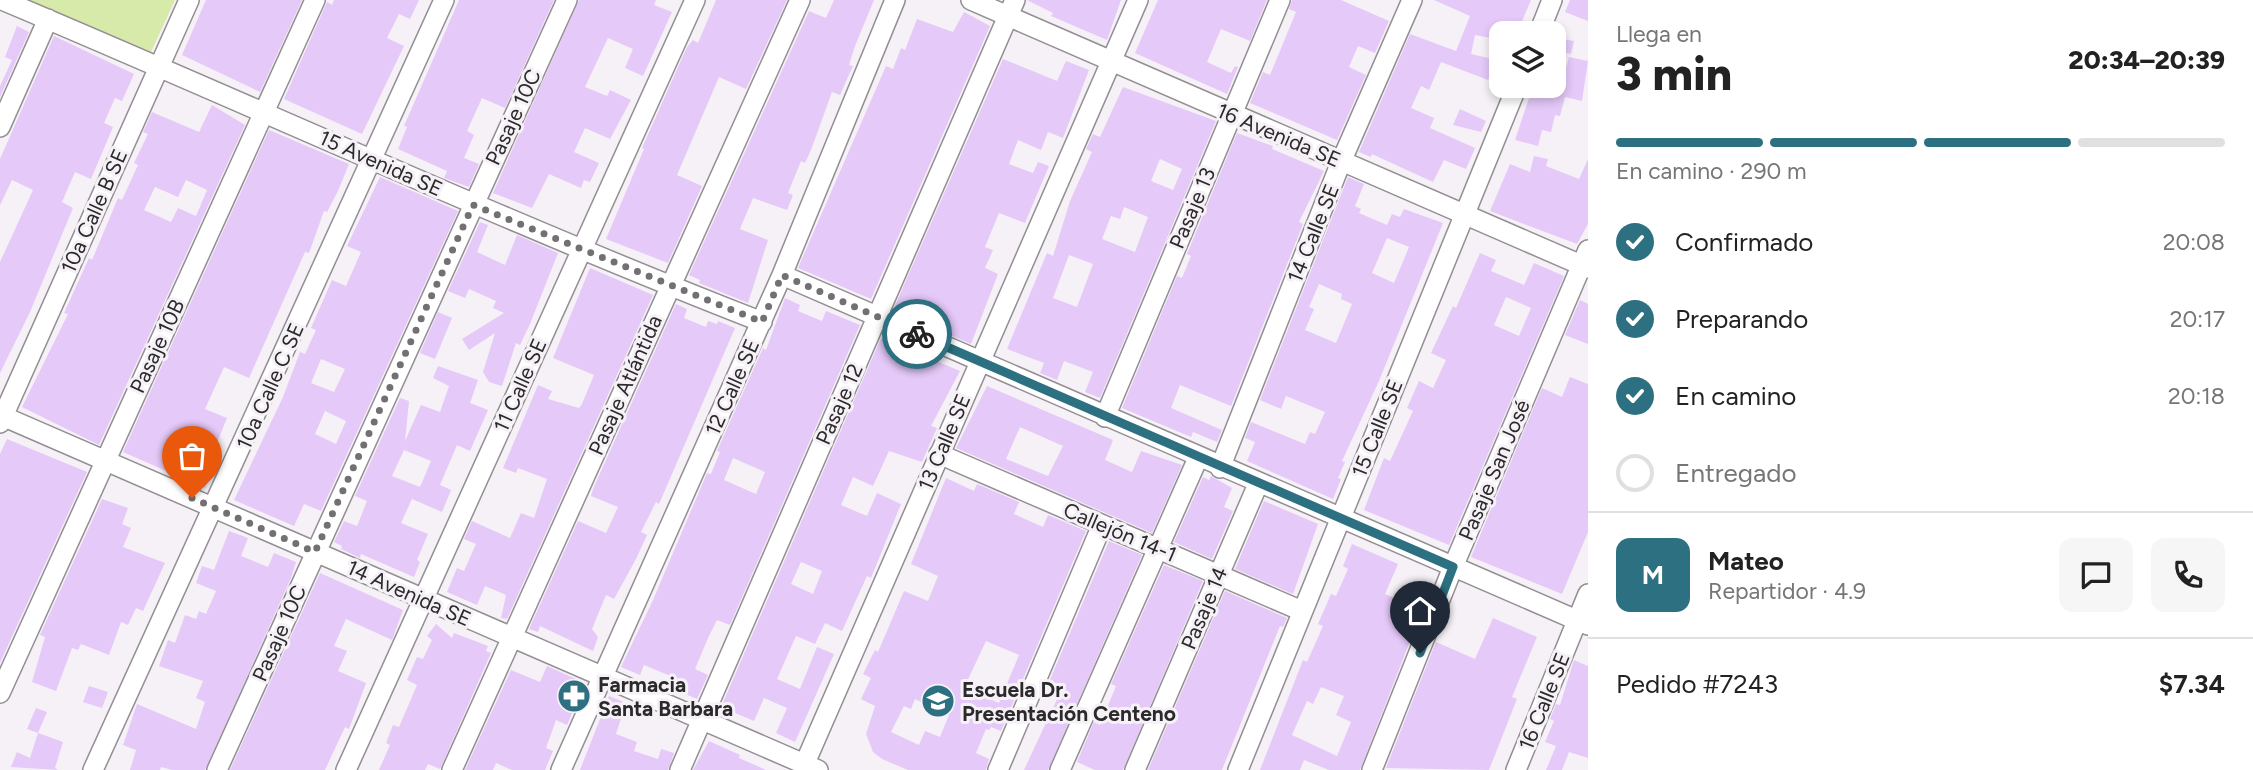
<!DOCTYPE html>
<html lang="es">
<head>
<meta charset="utf-8">
<style>
  body { margin:0; font-family:Figtree,sans-serif; background:#f6f6f6; color:#222; height:100vh; display:flex; flex-direction:column; font-size:26px; white-space:nowrap }
  * { box-sizing:border-box; margin:0 }
  p { font-size:23px; color:#767676 }
  .icon { flex:none; width:38px; height:38px; fill:none; stroke:currentColor; stroke-width:2; stroke-linecap:round; stroke-linejoin:round }
  .map { position:relative; flex:1; overflow:hidden }
  .sheet { display:flex; flex-direction:column; background:#fff; width:665px }
  .sheet>* { flex:none }
  .buttons { position:absolute; left:1489px; top:21px; display:grid; gap:14px }
  .buttons a { display:grid; place-items:center; width:77px; height:77px; border-radius:14px; background:#fff; box-shadow:0 4px 10px #0003; font-size:35px }
  .pin { position:absolute; display:grid; place-items:center; width:60px; height:60px; color:#fff; margin:-72px -30px; border-radius:50% 50% 50% 0; rotate:-45deg; box-shadow:0 0 7px #0007 }
  .pin .icon { rotate:45deg }
  .courier { position:absolute; display:grid; place-items:center; width:70px; height:70px; margin:-35px; border:5px solid #2d7081; border-radius:50%; background:#fff; color:#222; box-shadow:0 2px 9px #0007 }
  .head em { font-style:normal; font-weight:800 }
  .head div { display:flex; flex-direction:column-reverse }
  .head { display:flex; align-items:center; justify-content:space-between; height:119px; padding:0 28px }
  h1 { font-size:46px; font-weight:800; line-height:52px }
  .bar { display:grid; grid-template-columns:repeat(4,1fr); gap:10px 7px; align-content:center; height:84px; padding:0 28px }
  .bar i { height:9px; border-radius:5px; background:#e0e0e0 }
  .bar .active { background:#2d7081 }
  .bar p { grid-column:span 4 }
  .line { display:flex; align-items:center; gap:18px; padding:0 28px; border-top:2px solid #e0e0e0 }
  .line div { flex:1 }
  .round { display:grid; place-items:center; flex:none; width:74px; height:74px; border-radius:14px; background:#f6f6f6 }
  ol { padding:0 28px; list-style:none }
  li { display:flex; align-items:center; gap:21px; height:77px }
  li p { margin-inline-start:auto }
  li .icon { padding:7px; border-radius:50%; background:#2d7081; color:#fff; stroke-width:4 }
  li:last-child { color:#767676 }
  li i { width:38px; height:38px; border:4px solid #e0e0e0; border-radius:50% }
  main { display:flex; flex:1; min-height:0 }
  .map>svg:first-child { display:block }
  .green { fill:#d8eaaa }
  .building { fill:#e5c9f9; fill-rule:evenodd }
  .lines { fill:none; stroke-linecap:round; stroke-linejoin:round }
  .minor-casing { stroke:#938e93; stroke-width:22 }
  .minor { stroke:#fff; stroke-width:19 }
  .done { stroke:#727072; stroke-width:7; stroke-dasharray:0 12.6 }
  .route { stroke:#2d7081; stroke-width:9 }
  .labels { text-anchor:middle; dominant-baseline:central; stroke-width:6; stroke-linejoin:round; paint-order:stroke }
  .street-label { font-size:21px; fill:#2b2a2b; stroke:#f6f1f6 }
  .poi-label { font-size:21px; font-weight:bold; fill:#2b2a2b; stroke:#f6f1f6; text-anchor:start }
</style>
</head>
<body>
<main>
<div class="map">
<svg width="1588" height="770" viewBox="0 0 1588 770">
  <rect width="100%" height="100%" fill="#f6f1f6"/>
  <path class="green" d="M27,0H175L151,52Z"/>
  <path class="building" d="M206,0H302L260,92L182,55Z
    M334,0H419L410,19L399,14L387,38L404,46L362,134L284,99L327,2L332,5Z
    M459,0H554L505,108L482,98L467,131L474,135L464,158L479,164L469,187L444,178L447,171L398,149L407,127L404,126Z
    M579,0H656L654,5L672,12L643,76L625,68L633,49L608,38L585,87L607,96L610,90L631,100L610,139L585,128L574,152L599,163L590,182L584,180L581,188L549,174L532,208L493,193Z
    M716,0H787L746,89L719,77L677,175L702,186L668,263L606,239L644,149L642,148L687,47L693,40L698,43Z
    M834,0H874L855,46L849,65L853,66L840,95L832,92L811,150L805,163L801,161L788,193L793,195L787,210L753,198L740,229L768,240L748,303L699,283L700,280L689,275L809,11L826,18Z
    M1027,0H1121L1107,40L1051,16L1053,13Z
    M1158,0H1267L1250,41L1221,29L1207,62L1231,73L1235,66L1238,67L1227,94L1135,53Z
    M1292,0H1341L1389,21L1375,53L1358,46L1349,67L1366,75L1337,140L1250,103L1263,72L1270,75L1296,12L1289,9Z
    M1434,0H1531L1517,33H1502V40L1475,35L1471,54L1497,60L1488,80L1441,62L1429,90L1421,86L1411,108L1434,118L1430,128L1475,148L1466,169L1444,160L1433,182L1372,154L1371,157L1359,152L1410,34L1456,51L1470,16Z
    M1570,0H1588V21L1565,12Z
    M964,12L990,26L871,299L798,268L886,66L893,69L901,48L905,50L917,19L953,32Z
    M17,26L29,32L0,97V86L12,60L5,57Z
    M54,36L134,74L122,101L115,98L104,123L113,127L91,179L75,172L62,202L73,208L30,312L0,373V262L33,190L12,180L0,205V159Z
    M1557,38L1574,41L1571,54L1555,50Z
    M1569,57L1588,61L1582,101L1565,97L1560,116L1555,115L1551,132L1542,130L1538,146L1515,140L1531,92L1543,95L1546,86H1554V74L1564,76Z
    M1003,59L1057,81L1066,61L1089,70L1063,138L1048,132L1041,150L1018,140L1009,164L1033,173L1038,162L1049,166L1025,223L999,213L985,247L993,250L985,268L998,274L971,344L893,310Z
    M1123,87L1216,121L1100,398L1085,392L1093,372L1064,361L1057,380L1040,373L1044,363L1007,349L1047,253L1053,256L1070,201L1092,152L1086,149L1093,134L1100,137ZM1160,159L1182,169L1173,190L1151,181ZM1124,207L1148,217L1135,252L1102,239L1111,216L1120,219ZM1069,255L1093,264L1077,307L1053,298Z
    M212,105L245,125L99,445L22,407L68,314L64,313L89,258L92,260L118,198L122,200L138,165L134,163L148,134L143,132L152,112L199,132ZM186,180L207,190L196,216L178,208L171,222L144,210L155,187L178,197Z
    M1460,109L1486,121L1481,132L1453,125Z
    M269,130L349,164L338,191L327,212L324,211L309,253L305,252L249,378L224,367L205,409L227,418L209,462L215,465L205,488L123,452Z
    M1237,133L1273,146L1272,149L1324,171L1299,222L1303,224L1231,406L1180,385L1171,408L1222,430L1217,442L1193,432L1191,437L1122,408L1177,276L1182,278L1191,256L1187,254Z
    M1534,156L1548,159L1546,166L1579,179L1588,159V224L1577,244L1490,211L1510,164L1530,172Z
    M380,177L458,211L321,511L304,504L294,526L234,500L283,397L300,352L305,354L316,330L311,328L332,280L346,286L361,252L347,246ZM321,359L345,369L334,392L311,383ZM325,411L346,421L336,444L315,434Z
    M1348,177L1364,184L1355,206L1361,209L1359,213L1387,225L1392,214L1400,217L1404,209L1443,223L1379,381L1342,461L1345,462L1338,478L1341,479L1333,499L1247,461L1255,442L1245,438L1251,422L1305,444L1310,432L1315,434L1325,412L1286,396L1281,409L1260,400ZM1387,238L1409,247L1394,283L1372,273ZM1319,284L1342,294L1341,299L1352,304L1336,343L1305,330L1314,309L1309,307Z
    M480,222L488,225L477,252L505,265L517,235L558,253L530,324L520,345L516,343L502,386L489,382L483,372L495,333L469,350L462,339L504,313L493,308L496,301L469,289L465,298L448,291Z
    M1480,253L1496,260L1491,271L1524,285L1534,263L1564,276L1449,545L1364,510L1384,458L1390,461L1413,411L1407,408L1419,381L1433,388L1446,360L1431,353L1453,306L1456,308ZM1506,297L1531,308L1519,336L1494,325Z
    M590,268L653,295L507,619L501,618L506,595L485,586L477,605L447,592L457,568L464,571L476,544L464,539L472,521L510,538L521,513L534,518L547,479L518,468L516,473L503,468L538,385L552,391L548,399L579,408L582,404L594,375L553,358Z
    M785,298L800,305L798,311L822,321L826,311L860,325L730,625L717,620L708,638L695,669L708,675L697,699L676,690L680,680L644,665L640,675L621,667L653,600L707,473L711,474L720,452L717,451L763,348L766,350ZM733,458L765,472L756,494L724,480Z
    M1580,300L1588,304V344L1565,335Z
    M676,304L687,309L684,318L706,327L708,321L717,324L718,321L735,328L659,504L656,502L641,532L647,535L636,559L614,599L606,595L592,629L598,637L593,651L540,626L538,632L529,629L578,521L606,533L618,507L591,496L593,489Z
    M438,312L452,318L435,359L420,353Z
    M881,338L960,371L931,426L937,428L922,462L889,451L873,486L853,477L841,505L867,516L877,493L901,504L871,578L867,576L842,631L825,623L815,644L796,636L777,679L800,689L817,647L834,654L795,742L776,733L787,708L764,698L754,721L721,707ZM801,562L822,571L813,594L791,584Z
    M438,366L478,380L470,403L488,410L470,451L457,445L440,485L451,490L442,512L412,499L401,523L428,534L417,560L420,562L414,577L361,554L360,558L341,549L342,546L334,542L344,521L357,526L367,501L355,496L400,398L409,401L405,441L421,405L440,412L449,386L433,378ZM404,450L431,461L420,487L392,476Z
    M1570,377L1588,384V532L1562,594L1471,557L1542,388L1562,397Z
    M987,386L1113,440L1105,460L1132,472L1141,451L1182,465L1152,533L956,448ZM1020,427L1063,446L1048,476L1006,459Z
    M7,439L87,472L0,663V454Z
    M1211,476L1232,488L1224,507L1233,511L1212,559L1174,542L1203,477L1209,480Z
    M946,478L974,491L977,484L1019,502L1014,514L1043,527L1048,515L1086,531L1001,731L991,727L989,730L986,729L976,753L989,759L986,770H908L882,759L873,752L866,734L875,706L861,699L871,678L863,674L875,650L878,652L904,591L928,601L938,576L911,564ZM986,641L1019,655L999,703L964,688ZM915,699L949,715L940,737L925,731L919,745L891,732L904,706L911,709Z
    M102,499L128,508L122,524L131,528L123,547L165,563L143,611L136,608L128,625L121,622L109,655L81,644L78,650L72,648L56,691L32,682L45,637L40,635Z
    M1264,501L1318,524L1293,594L1235,569Z
    M229,531L248,538L241,556L268,567L274,553L296,562L291,578L205,770H172L161,767L160,770H130L136,750L123,745L137,704L196,729L205,702L196,698L203,681L159,666L168,640L175,643L185,615L196,619L199,611L206,614L216,591L196,583L202,566L214,570Z
    M1109,541L1142,555L1048,770H1024L1059,695L1046,689Z
    M1352,544L1398,564L1385,594L1422,610L1360,770H1329L1304,760L1300,770H1260L1303,660L1307,662L1323,626L1318,624L1331,594L1336,596L1348,569L1343,566ZM1321,687L1344,696L1336,715L1351,722L1337,756L1292,735L1307,701L1313,704Z
    M1164,565L1203,581L1123,770H1095L1077,762L1094,722L1100,725L1116,686L1111,684Z
    M320,573L403,610L392,640L346,619L334,646L347,651L338,671L366,683L349,729L345,727L325,770H230Z
    M1225,591L1287,618L1283,627L1280,626L1222,770H1148Z
    M1493,618L1537,637L1512,697L1517,699L1489,770L1386,768L1436,642L1475,659Z
    M436,624L452,638L454,633L488,646L486,651L491,653L440,769L428,764L425,770H379L390,745L386,743L393,725L399,727L417,685L407,680L417,657L423,659L432,640L427,636Z
    M1574,660L1588,666V758L1569,752L1562,770H1546L1556,746L1545,742L1554,721L1550,719L1556,704L1560,705Z
    M547,666L585,683L567,725L556,720L546,748L553,751L545,770H512L496,763L493,770H465L511,670L540,682Z
    M89,686L108,692L102,708L83,702Z
    M609,696L626,703L616,734L637,742L634,751L658,759L661,749L674,753L668,770H580Z
    M36,708L47,712L38,733L27,729Z
    M38,733L63,742L55,768L58,770L11,767L17,752L30,758Z
    M709,741L740,755L739,758L766,770H693Z"/>
  <g class="lines">
    <defs>
      <path id="minor" d="M2,0C256,107 505,222 762,322
        M971,0L1588,268
        M1539,33L1552,0
        M0,127L48,19
        M782,275L1588,625
        M0,415L818,770
        M1105,417L1280,0
        M0,423L189,0
        M939,454L1302,611
        M1220,468L1341,162L1412,0
        M0,693L315,0
        M93,770L444,0
        M217,770L567,0
        M346,770L695,0
        M452,770L800,0
        M561,770L782,275L895,0
        M680,770L1015,0
        M802,770L1138,0
        M998,770L1102,525
        M1060,770L1198,458
        M1135,770L1258,484
        M1238,770L1517,86
        M1372,770L1453,567L1588,250
        M1516,770L1588,594"/>
    </defs>
    <use href="#minor" class="minor-casing"/>
    <use href="#minor" class="minor"/>
  </g>
  <g class="lines">
    <path class="done" d="M192,498L315,552L473,205L762,322L782,275L917,334"/>
    <path class="route" d="M917,334L1453,567L1420,653"/>
  </g>
  <defs>
    <symbol id="pharmacy-disc" viewBox="-11 -11 22 22"><circle r="9.5" fill="#2d7081" stroke="#f6f1f6"/><path d="M-2-6h4v4h4v4h-4v4h-4v-4h-4v-4h4Z" fill="#fff"/></symbol>
    <symbol id="school-disc" viewBox="-11 -11 22 22"><circle r="9.5" fill="#2d7081" stroke="#f6f1f6"/><path d="M0-5L7-2L0 1L-7-2ZM-4 1L0 2.5L4 1V4Q0 6-4 4Z" fill="#fff"/></symbol>
  </defs>
  <g fill-rule="evenodd">
    <use href="#pharmacy-disc" x="555" y="677" width="38" height="38"/>
    <use href="#school-disc" x="919" y="682" width="38" height="38"/>
  </g>
  <g class="labels">
    <g class="street-label">
      <text transform="translate(513 117) rotate(-65)">Pasaje 10C</text>
      <text transform="translate(1279 135) rotate(23)">16 Avenida SE</text>
      <text transform="translate(381 163) rotate(24)">15 Avenida SE</text>
      <text transform="translate(1192 208) rotate(-67)">Pasaje 13</text>
      <text transform="translate(94 211) rotate(-66)">10a Calle B SE</text>
      <text transform="translate(1313 233) rotate(-68)">14 Calle SE</text>
      <text transform="translate(157 346) rotate(-65)">Pasaje 10B</text>
      <text transform="translate(520 385) rotate(-66)">11 Calle SE</text>
      <text transform="translate(625 385) rotate(-66)">Pasaje Atlántida</text>
      <text transform="translate(270 386) rotate(-66)">10a Calle C SE</text>
      <text transform="translate(732 387) rotate(-66)">12 Calle SE</text>
      <text transform="translate(839 404) rotate(-66)">Pasaje 12</text>
      <text transform="translate(1377 428) rotate(-68)">15 Calle SE</text>
      <text transform="translate(944 442) rotate(-67)">13 Calle SE</text>
      <text transform="translate(1494 470) rotate(-67)">Pasaje San José</text>
      <text transform="translate(1120 532) rotate(23)">Callejón 14-1</text>
      <text transform="translate(409 593) rotate(24)">14 Avenida SE</text>
      <text transform="translate(1204 608) rotate(-67)">Pasaje 14</text>
      <text transform="translate(279 633) rotate(-66)">Pasaje 10C</text>
      <text transform="translate(1544 701) rotate(-68)">16 Calle SE</text>
    </g>
    <g class="poi-label">
      <text x="598" y="684">Farmacia<tspan x="598" dy="24">Santa Barbara</tspan></text>
      <text x="962" y="689">Escuela Dr.<tspan x="962" dy="24">Presentación Centeno</tspan></text>
    </g>
  </g>
</svg>
<div class="buttons">
<a><svg class="icon" aria-label="layers" viewBox="0 0 24 24"><path d="M12 4l9 5-9 5-9-5zM3 14l9 5 9-5"/></svg></a>
</div>
<div class="pin" style="left:192px;top:498px;background:#ea580c"><svg class="icon" aria-label="bag" viewBox="0 0 24 24"><path d="M5 8h14l-1 12H6zM9 8a3 3 0 0 1 6 0"/></svg></div>
<div class="pin" style="left:1420px;top:653px;background:#1f2937"><svg class="icon" aria-label="home" viewBox="0 0 24 24"><path d="M3 11l9-7 9 7M6 9v11h12V9"/></svg></div>
<div class="courier" style="left:917px;top:334px"><svg class="icon" aria-label="bike" viewBox="0 0 24 24"><circle cx="6" cy="16" r="4"/><circle cx="18" cy="16" r="4"/><path d="M6 16l4-8h5l3 8M10 8l3 8H6M13 5h3"/></svg></div>
</div>
<section class="sheet">
<div class="head"><div><h1>3 min</h1><p>Llega en</p></div><em>20:34–20:39</em></div>
<div class="bar"><i class="active"></i><i class="active"></i><i class="active"></i><i></i><p>En camino · 290 m</p></div>
<ol>
<li><svg class="icon" aria-label="check" viewBox="0 0 24 24"><path d="M5 12l5 5 9-10"/></svg>Confirmado<p>20:08</p></li>
<li><svg class="icon" aria-label="check" viewBox="0 0 24 24"><path d="M5 12l5 5 9-10"/></svg>Preparando<p>20:17</p></li>
<li><svg class="icon" aria-label="check" viewBox="0 0 24 24"><path d="M5 12l5 5 9-10"/></svg>En camino<p>20:18</p></li>
<li><i></i>Entregado</li>
</ol>
<div class="line" style="height:126px"><b class="round" style="background:#2d7081;color:#fff">M</b><div><b>Mateo</b><p>Repartidor · 4.9</p></div><a class="round"><svg class="icon" aria-label="chat" viewBox="0 0 24 24"><path d="M4 5h16v11H9l-5 4z"/></svg></a><a class="round"><svg class="icon" aria-label="phone" viewBox="0 0 24 24"><path d="M5 4h4l2 5-3 2q2 4 5 5l2-3 5 2v4C11 20 4 13 5 4z"/></svg></a></div>
<div class="line" style="height:91px"><div>Pedido #7243</div><b>$7.34</b></div>
</section>
</main>
</body>
</html>
